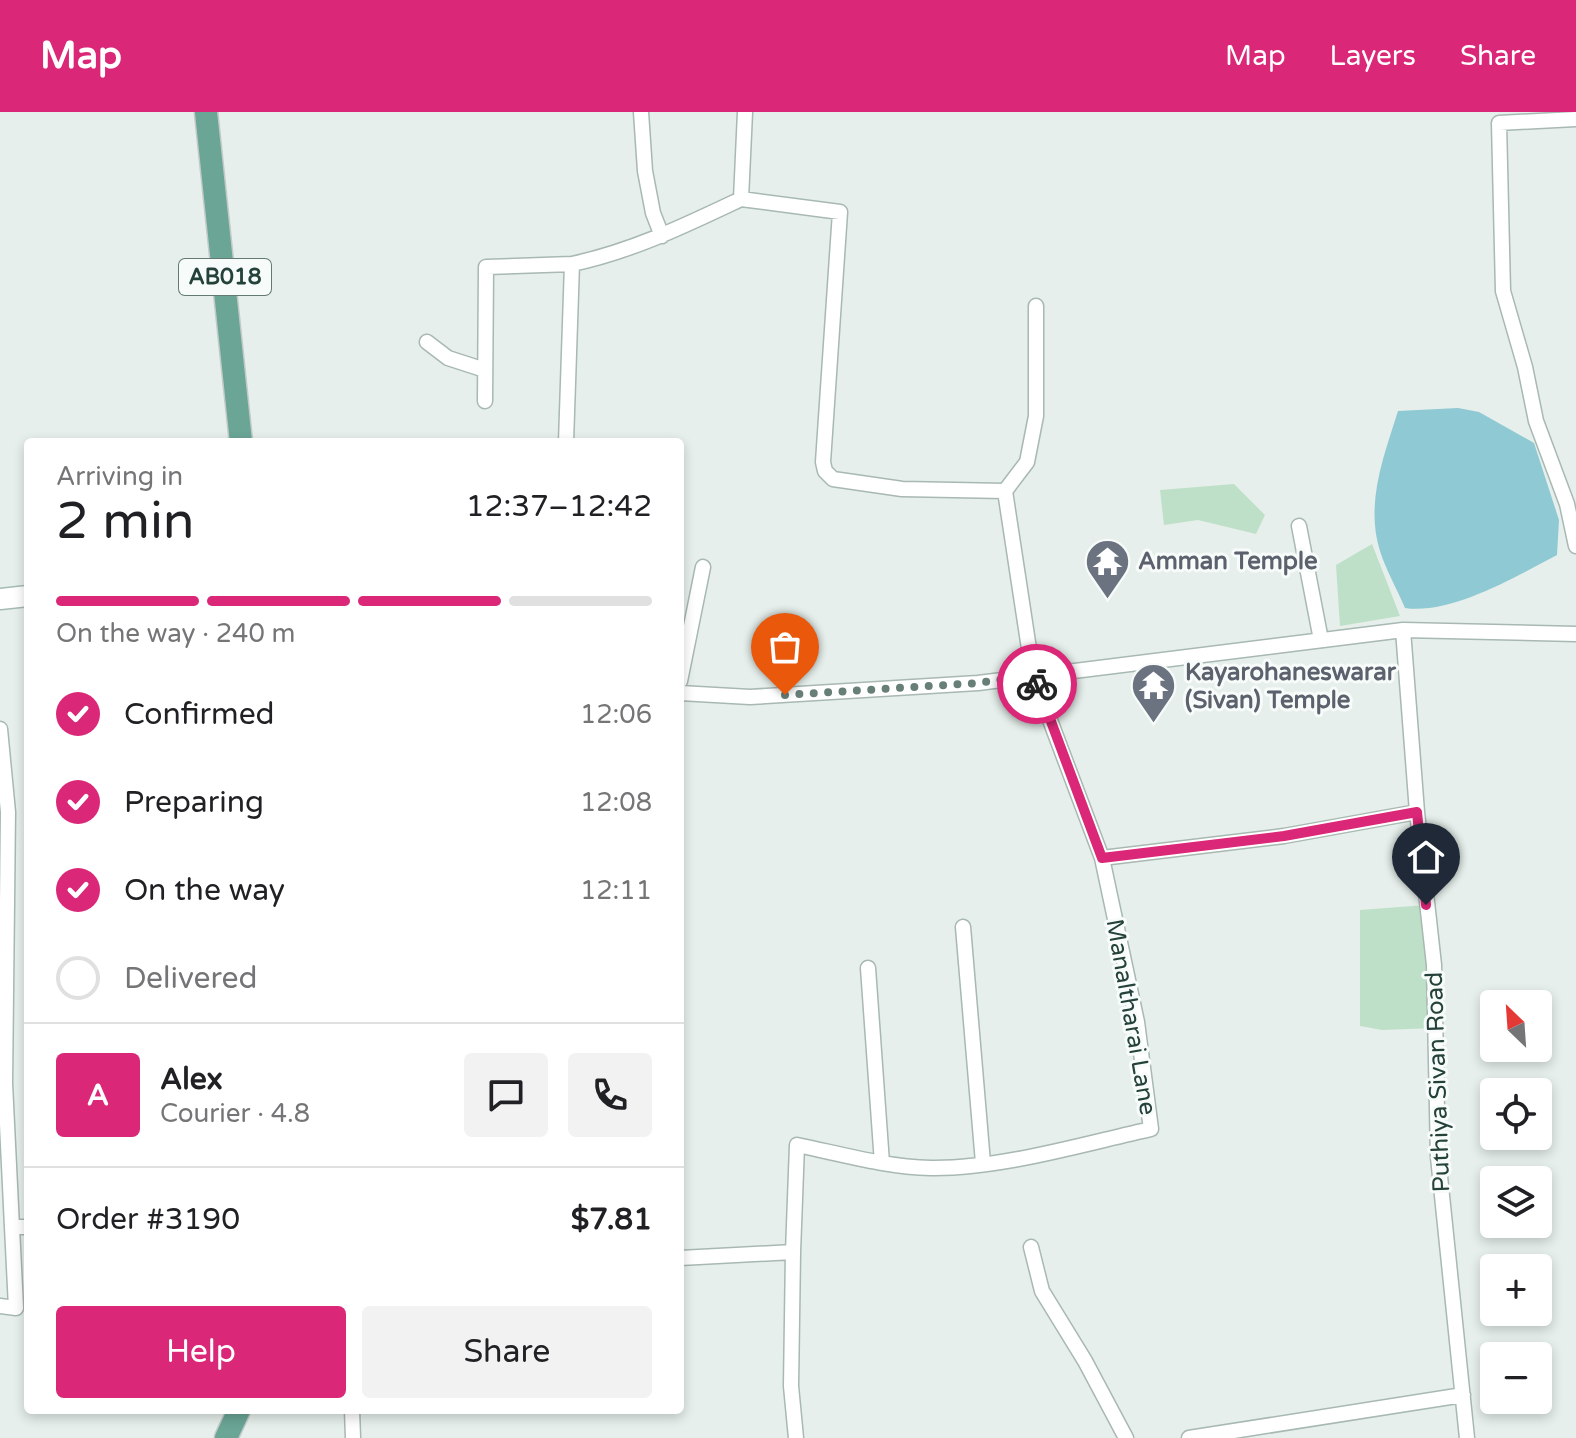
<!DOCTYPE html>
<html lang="en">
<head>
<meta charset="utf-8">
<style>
  body { margin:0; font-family:"Varela Round",sans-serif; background:#f2f2f2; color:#202124; height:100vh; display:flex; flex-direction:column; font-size:30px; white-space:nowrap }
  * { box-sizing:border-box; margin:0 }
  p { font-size:26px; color:#757577 }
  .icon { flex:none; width:44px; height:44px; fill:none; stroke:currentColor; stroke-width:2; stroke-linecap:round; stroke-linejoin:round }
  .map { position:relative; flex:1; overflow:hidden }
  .side { position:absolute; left:24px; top:326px; width:660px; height:976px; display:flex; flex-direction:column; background:#fff; border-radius:8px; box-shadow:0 4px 12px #0003 }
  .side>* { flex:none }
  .needle { width:52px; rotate:335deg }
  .tools { position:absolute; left:1480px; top:878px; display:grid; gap:16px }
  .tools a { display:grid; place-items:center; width:72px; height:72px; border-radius:8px; background:#fff; box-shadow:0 4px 12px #0003; font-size:40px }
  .pin { position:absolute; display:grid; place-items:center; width:68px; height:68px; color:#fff; margin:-82px -34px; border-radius:50% 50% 50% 0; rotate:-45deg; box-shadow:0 0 8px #0007 }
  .pin .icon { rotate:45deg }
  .courier { position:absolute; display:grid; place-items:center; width:80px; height:80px; margin:-40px; border:6px solid #db2777; border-radius:50%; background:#fff; color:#222; box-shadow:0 2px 10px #0007 }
  .summary em { font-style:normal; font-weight:600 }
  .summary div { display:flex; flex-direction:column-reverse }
  .summary { display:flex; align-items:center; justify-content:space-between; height:136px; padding:0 32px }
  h1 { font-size:52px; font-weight:600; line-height:60px }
  .bar { display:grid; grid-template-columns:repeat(4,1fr); gap:12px 8px; align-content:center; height:96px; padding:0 32px }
  .bar i { height:10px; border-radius:6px; background:#e0e0e0 }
  .bar .on { background:#db2777 }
  .bar p { grid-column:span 4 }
  .line { display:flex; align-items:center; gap:20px; padding:0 32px; border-top:2px solid #e0e0e0 }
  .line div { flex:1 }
  .round { display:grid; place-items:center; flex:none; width:84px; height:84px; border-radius:8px; background:#f2f2f2 }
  ol { padding:0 32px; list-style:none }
  li { display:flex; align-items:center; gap:24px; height:88px }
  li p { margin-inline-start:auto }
  li .icon { padding:8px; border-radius:50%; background:#db2777; color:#fff; stroke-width:4 }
  li:last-child { color:#757577 }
  li i { width:44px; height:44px; border:4px solid #e0e0e0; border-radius:50% }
  .button { display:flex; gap:16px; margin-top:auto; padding:16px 32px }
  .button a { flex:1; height:92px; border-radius:8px; background:#db2777; color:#fff; font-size:32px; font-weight:600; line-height:92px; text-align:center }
  .button a+a { background:#f2f2f2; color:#202124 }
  header { display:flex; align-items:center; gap:48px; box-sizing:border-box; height:112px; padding:0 40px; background:#db2777; color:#fff }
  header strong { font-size:38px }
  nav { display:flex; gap:44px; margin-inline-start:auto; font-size:28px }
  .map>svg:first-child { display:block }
  .green { fill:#bfe0c8 }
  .water { fill:#8ec9d4 }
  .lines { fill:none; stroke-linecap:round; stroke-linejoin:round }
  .minor-casing { stroke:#a8b8b2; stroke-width:17 }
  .secondary-casing { stroke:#a4bbb3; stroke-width:23 }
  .primary-casing { stroke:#c2cac8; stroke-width:25 }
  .minor { stroke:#fff; stroke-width:14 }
  .secondary { stroke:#fff; stroke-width:20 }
  .primary { stroke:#6aa596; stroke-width:22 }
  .done { stroke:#687f78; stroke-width:8; stroke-dasharray:0 14.4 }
  .route { stroke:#db2777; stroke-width:10 }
  .labels { text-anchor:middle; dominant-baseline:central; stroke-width:6; stroke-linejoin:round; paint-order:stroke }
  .shield { fill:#f7fbf9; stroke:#637a73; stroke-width:2 }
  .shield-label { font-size:22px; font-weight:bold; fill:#24423a }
  .worship-label { font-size:24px; font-weight:bold; fill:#5b616d; stroke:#f7fbf9; text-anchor:start }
  .street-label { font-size:24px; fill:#24423a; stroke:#f7fbf9 }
</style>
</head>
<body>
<header>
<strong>Map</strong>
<nav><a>Map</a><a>Layers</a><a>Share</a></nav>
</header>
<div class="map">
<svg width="1576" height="1326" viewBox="0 0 1576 1326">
  <rect width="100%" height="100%" fill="#e6efeb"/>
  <path class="green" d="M1234,372L1265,403L1256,422L1198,408L1164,413L1160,378Z
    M1372,432L1400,504L1340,514L1336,453Z
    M1426,793L1435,916L1382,918L1360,914V798Z"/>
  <path class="water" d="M1458,296L1479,300L1534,331L1559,408L1557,443C1517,464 1451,503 1405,496C1397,477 1386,458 1380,439C1365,391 1384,344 1398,299Z"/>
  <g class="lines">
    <defs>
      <path id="minor" d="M641,0L645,59L653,101L662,124
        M1576,7L1499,11L1503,179L1525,255L1536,309L1567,392L1576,434
        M427,230L448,246L485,258
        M485,289L486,155L572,152
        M566,330L572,152C633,139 686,113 741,87
        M1005,379L1027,350L1036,304V194
        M1299,414L1321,528
        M1403,518L1417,700L1434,853L1438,1045L1467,1326
        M680,569L703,455
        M680,581L750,585L978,571L1403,518L1576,522
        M0,617L8,700L5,971L12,1115
        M1102,746L1284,724L1417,700
        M963,815L983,1051
        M868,856L882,1051
        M1031,1135L1042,1179L1085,1249L1126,1326
        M793,1140L791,1274L796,1326
        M680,1146L793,1140L797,1033C841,1042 886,1055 931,1056C1000,1057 1083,1032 1151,1017L1137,910L1102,746L1033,563L1005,379L902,377L833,367L825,359L823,350L840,100L741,87L745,0
        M0,1194L16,1196L12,1115H28
        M352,1298L353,1326
        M1189,1326L1463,1283"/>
      <path id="secondary" d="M0,487L28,484"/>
      <path id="primary" d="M206,0L241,330
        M226,1326L239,1298"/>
    </defs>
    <use href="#minor" class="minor-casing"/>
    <use href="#secondary" class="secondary-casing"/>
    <use href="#primary" class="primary-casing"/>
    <use href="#minor" class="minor"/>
    <use href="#secondary" class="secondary"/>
    <use href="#primary" class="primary"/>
  </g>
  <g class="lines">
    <path class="done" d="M785,583L978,571L1033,563L1037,572"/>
    <path class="route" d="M1037,572L1102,746L1284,724L1417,700L1426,793"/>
  </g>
  <defs>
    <symbol id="temple-pin" viewBox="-11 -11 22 30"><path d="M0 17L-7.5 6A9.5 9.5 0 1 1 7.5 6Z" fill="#6b7280" stroke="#f7fbf9"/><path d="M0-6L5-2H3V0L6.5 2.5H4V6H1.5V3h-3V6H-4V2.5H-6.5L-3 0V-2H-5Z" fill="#fff"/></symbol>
  </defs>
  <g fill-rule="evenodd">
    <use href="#temple-pin" x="1082" y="424" width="51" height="69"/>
    <use href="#temple-pin" x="1128" y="548" width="51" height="69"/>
  </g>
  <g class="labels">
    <rect class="shield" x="179" y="147" width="92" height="36" rx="6"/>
    <g class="shield-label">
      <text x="225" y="165">AB018</text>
    </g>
    <g class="worship-label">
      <text x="1138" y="449">Amman Temple</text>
      <text x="1185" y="560">Kayarohaneswarar<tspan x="1185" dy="28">(Sivan) Temple</tspan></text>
    </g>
    <g class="street-label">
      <text transform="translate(1131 905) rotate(80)">Manaltharai Lane</text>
      <text transform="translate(1438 970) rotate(-92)">Puthiya Sivan Road</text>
    </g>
  </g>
</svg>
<div class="tools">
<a><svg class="needle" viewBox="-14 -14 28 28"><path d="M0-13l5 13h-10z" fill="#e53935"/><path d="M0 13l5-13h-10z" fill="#757577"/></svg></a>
<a><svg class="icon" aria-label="locate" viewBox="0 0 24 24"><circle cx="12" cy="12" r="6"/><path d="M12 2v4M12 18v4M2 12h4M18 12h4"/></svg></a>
<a><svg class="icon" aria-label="layers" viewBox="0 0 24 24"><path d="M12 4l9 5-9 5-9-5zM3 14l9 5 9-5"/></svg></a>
<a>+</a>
<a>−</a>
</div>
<div class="pin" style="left:785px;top:583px;background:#ea580c"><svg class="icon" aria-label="bag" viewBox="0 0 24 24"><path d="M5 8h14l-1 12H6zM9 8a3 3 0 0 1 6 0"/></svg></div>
<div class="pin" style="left:1426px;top:793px;background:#1f2937"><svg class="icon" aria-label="home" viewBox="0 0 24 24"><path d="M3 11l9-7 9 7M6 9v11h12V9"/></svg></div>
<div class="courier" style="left:1037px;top:572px"><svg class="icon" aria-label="bike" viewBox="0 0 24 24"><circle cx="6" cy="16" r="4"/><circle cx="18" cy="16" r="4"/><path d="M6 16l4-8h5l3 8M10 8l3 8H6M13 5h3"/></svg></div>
<section class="side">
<div class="summary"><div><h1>2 min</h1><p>Arriving in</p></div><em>12:37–12:42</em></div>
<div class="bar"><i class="on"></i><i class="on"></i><i class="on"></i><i></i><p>On the way · 240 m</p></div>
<ol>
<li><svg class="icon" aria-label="check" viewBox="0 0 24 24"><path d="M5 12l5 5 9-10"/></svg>Confirmed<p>12:06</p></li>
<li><svg class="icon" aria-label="check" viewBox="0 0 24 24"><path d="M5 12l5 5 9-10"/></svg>Preparing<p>12:08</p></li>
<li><svg class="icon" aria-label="check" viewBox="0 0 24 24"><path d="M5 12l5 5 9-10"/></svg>On the way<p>12:11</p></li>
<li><i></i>Delivered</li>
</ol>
<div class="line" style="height:144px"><b class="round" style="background:#db2777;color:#fff">A</b><div><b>Alex</b><p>Courier · 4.8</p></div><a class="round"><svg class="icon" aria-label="chat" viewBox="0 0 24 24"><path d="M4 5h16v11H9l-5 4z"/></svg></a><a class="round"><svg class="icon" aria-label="phone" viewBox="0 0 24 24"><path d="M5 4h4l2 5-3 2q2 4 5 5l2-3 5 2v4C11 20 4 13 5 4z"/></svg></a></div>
<div class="line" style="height:104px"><div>Order #3190</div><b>$7.81</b></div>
<div class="button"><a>Help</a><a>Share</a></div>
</section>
</div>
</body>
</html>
